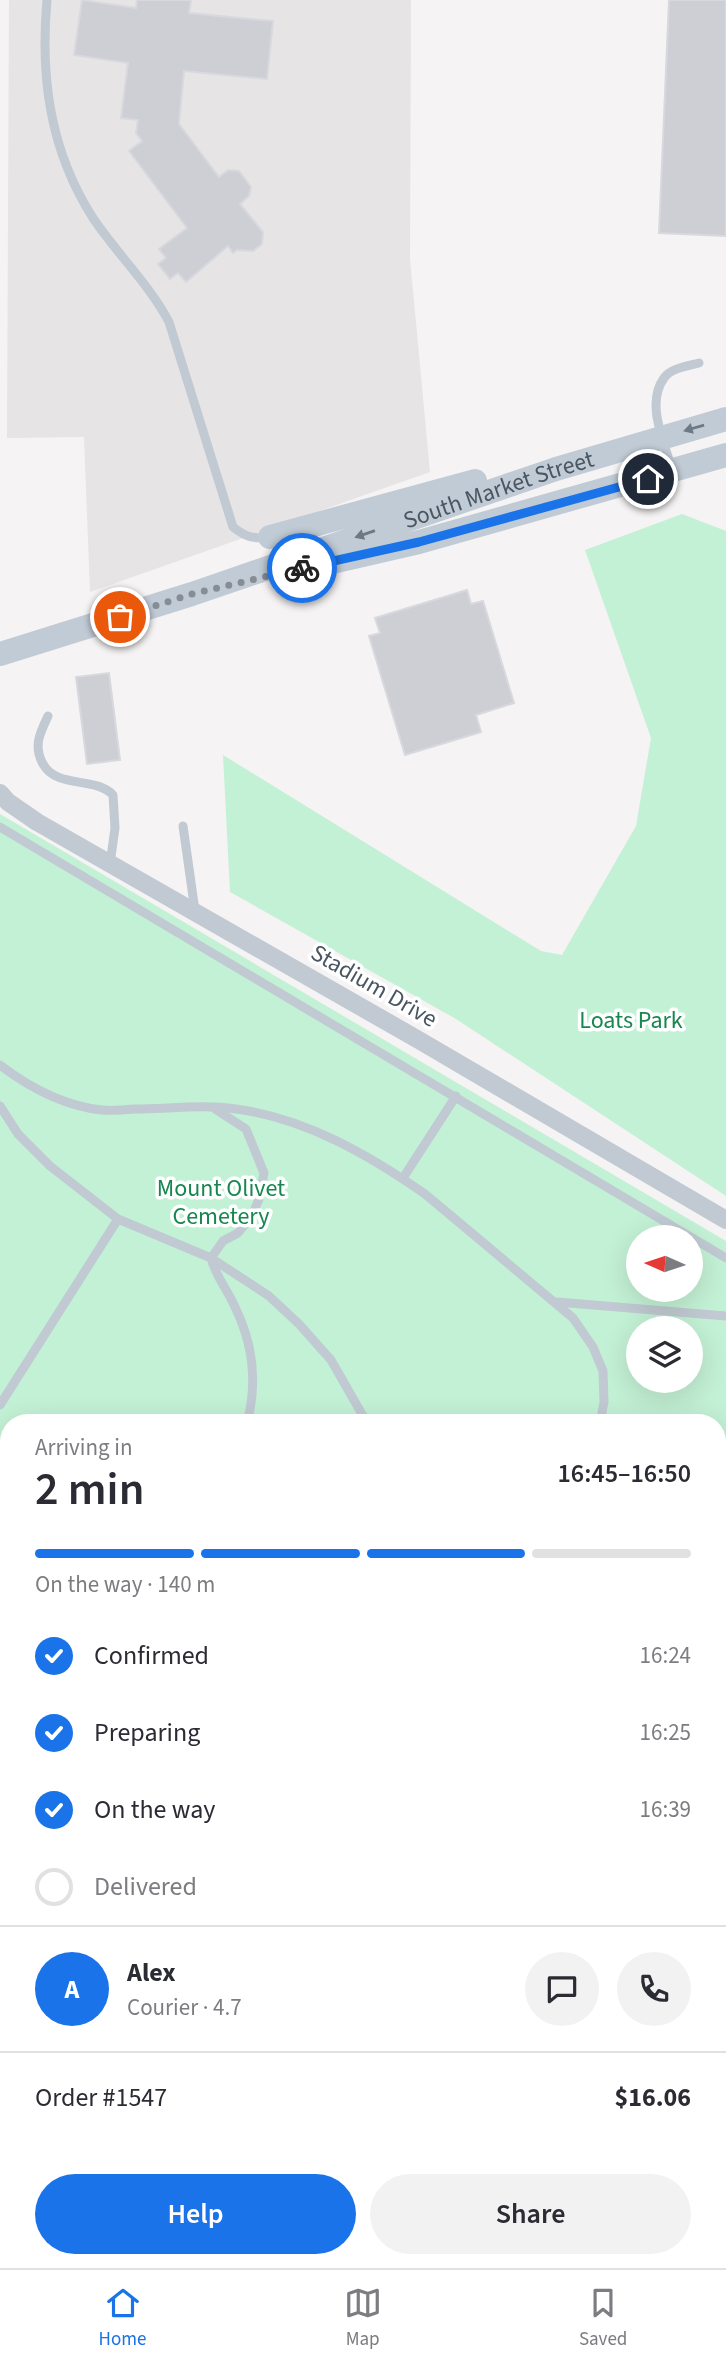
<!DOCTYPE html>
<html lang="en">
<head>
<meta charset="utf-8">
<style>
  body { margin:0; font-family:"Source Sans 3",sans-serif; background:#f2f2f3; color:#2b2b33; height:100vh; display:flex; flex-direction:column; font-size:26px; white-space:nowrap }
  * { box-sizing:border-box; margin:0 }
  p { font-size:23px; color:#7c7c81 }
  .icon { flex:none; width:38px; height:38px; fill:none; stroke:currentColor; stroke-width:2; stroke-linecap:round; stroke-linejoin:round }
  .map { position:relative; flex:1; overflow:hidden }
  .panel { position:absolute; left:0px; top:1414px; width:726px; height:854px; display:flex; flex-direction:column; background:#fff; border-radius:28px 28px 0 0; box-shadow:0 7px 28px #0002 }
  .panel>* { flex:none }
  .needle { width:46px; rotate:273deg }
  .controls { position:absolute; left:626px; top:1225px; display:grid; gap:14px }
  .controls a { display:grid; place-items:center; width:77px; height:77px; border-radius:50%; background:#fff; box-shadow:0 7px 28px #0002; font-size:35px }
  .pin { position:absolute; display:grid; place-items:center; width:60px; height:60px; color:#fff; margin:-30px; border:4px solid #fff; border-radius:50%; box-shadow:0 2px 7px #0007 }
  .courier { position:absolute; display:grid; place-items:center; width:70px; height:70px; margin:-35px; border:5px solid #1a73e8; border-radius:50%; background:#fff; color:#222; box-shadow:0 2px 9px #0007 }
  .headline em { font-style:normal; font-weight:600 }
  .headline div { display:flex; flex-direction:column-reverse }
  .headline { display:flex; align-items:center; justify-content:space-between; height:119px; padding:0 35px }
  h1 { font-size:46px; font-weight:600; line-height:52px }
  .bar { display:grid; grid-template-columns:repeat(4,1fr); gap:10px 7px; align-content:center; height:84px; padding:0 35px }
  .bar i { height:9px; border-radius:5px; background:#e1e1e2 }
  .bar .active { background:#1a73e8 }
  .bar p { grid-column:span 4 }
  .line { display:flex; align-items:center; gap:18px; padding:0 35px; border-top:2px solid #e1e1e2 }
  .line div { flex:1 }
  .round { display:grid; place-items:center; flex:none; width:74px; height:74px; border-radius:37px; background:#f2f2f3 }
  ol { padding:0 35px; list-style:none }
  li { display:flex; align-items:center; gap:21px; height:77px }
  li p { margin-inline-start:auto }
  li .icon { padding:7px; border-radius:50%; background:#1a73e8; color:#fff; stroke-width:4 }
  li:last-child { color:#7c7c81 }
  li i { width:38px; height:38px; border:4px solid #e1e1e2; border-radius:50% }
  .cta { display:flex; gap:14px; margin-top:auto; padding:14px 35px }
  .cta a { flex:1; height:80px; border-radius:42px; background:#1a73e8; color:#fff; font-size:28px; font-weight:600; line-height:80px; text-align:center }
  .cta a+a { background:#f2f2f3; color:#2b2b33 }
  .tab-bar { display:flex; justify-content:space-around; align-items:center; height:98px; border-top:2px solid #e1e1e2; background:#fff; font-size:19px; color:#7c7c81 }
  .tab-bar a { display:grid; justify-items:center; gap:4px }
  .tab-bar .active { color:#1a73e8 }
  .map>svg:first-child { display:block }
  .education { fill:#e6e4e5 }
  .green { fill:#c3f1d5; fill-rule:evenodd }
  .building { fill:#cdcfd5; stroke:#d7d9de; stroke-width:2 }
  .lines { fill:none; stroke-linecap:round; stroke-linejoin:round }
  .lane { stroke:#c1cad2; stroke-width:9 }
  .street { stroke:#c1cad2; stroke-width:18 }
  .secondary { stroke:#c1cbd6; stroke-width:24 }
  .oneway { fill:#6e7984 }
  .done { stroke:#868d94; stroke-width:7; stroke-dasharray:0 12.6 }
  .route { stroke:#1a73e8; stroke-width:9 }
  .labels { text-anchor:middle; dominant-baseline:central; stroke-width:7; stroke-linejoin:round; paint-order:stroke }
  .street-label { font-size:24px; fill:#4a5661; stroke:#fff }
  .park-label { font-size:24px; fill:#17864f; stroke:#fff }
</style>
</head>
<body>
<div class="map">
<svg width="726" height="2268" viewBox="0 0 726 2268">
  <rect width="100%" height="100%" fill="#f5f3f3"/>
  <path class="education" d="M9,0H411L410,259L430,472L90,592L84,437L7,438Z"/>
  <path class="green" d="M682,514L726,531V1196L456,1019L230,892L223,755L541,951L562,955L636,826L651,738L585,550Z
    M0,814L726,1241V2014L718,2008V1423H9V1531L0,1525ZM639,1237H691V1290H639ZM639,1328H691V1381H639Z"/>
  <path class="building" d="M82,0L136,8L137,0H191L189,13L273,21L267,79L184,71L179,124L219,177L228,170L239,171L251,187L249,196L240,204L263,232L262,244L253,251L237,250L233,253L228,246L186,282L178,273L170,279L158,264L166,258L159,249L187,228L129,151L142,141L136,133L138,120L121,118L128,63L74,55Z
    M669,0H726V236L659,233Z
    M467,590L471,604L483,601L514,703L476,715L481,732L405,755L369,636L380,633L375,618Z
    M109,673L120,760L87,764L76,677Z"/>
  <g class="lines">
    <path class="lane" d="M47,0C40,77 50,151 93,218C117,254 149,284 169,322L233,527C246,537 252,539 268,537
      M672,470C665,443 645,404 664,378C671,368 688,366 699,363
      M48,716C40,733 33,746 43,764C57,789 95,776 113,795L115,828L110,864
      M183,826L195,911
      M0,827L726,1258
      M0,1065C29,1087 65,1106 102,1110C112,1111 124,1110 134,1109C167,1109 203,1104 236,1109C305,1118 369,1155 425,1194L573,1318L593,1347L603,1371L604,1402L600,1423
      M0,1106L18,1134L50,1166L118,1219L211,1258L269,1296L299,1324L331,1360L367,1423
      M215,1109L246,1129L264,1173L259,1199L252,1216L238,1233L223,1241L211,1258C216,1277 227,1289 235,1307C253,1344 258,1382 247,1423
      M403,1178L456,1096
      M557,1302L726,1316
      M0,1405L118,1219
      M0,1495L9,1500
      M718,1495L726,1483
      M718,1761L726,1766
      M718,1842L726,1837
      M718,1982L726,1988"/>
    <path class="street" d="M0,793L8,802L37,822L417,1039L726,1220
      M0,1830L9,1833
      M0,2086L9,2077
      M718,2132L726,2138
      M0,2252L9,2250
      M494,2268L499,2259"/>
    <g class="secondary">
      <path d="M270,537L475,481"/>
      <path d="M319,565L419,542L726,455"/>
      <path id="s1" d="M0,654L192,594L556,469L726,419"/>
    </g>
  </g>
  <defs><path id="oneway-solid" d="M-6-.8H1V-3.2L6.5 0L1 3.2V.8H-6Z" transform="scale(1.75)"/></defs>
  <g class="oneway">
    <use href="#oneway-solid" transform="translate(694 428) rotate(164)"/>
    <use href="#oneway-solid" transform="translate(365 534) rotate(161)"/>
  </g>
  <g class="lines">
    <path class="done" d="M120,617L192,594L302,568"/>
    <path class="route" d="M302,568L419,542L648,479"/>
  </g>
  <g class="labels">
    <g class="street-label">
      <text stroke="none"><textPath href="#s1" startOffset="525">South Market Street</textPath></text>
      <text transform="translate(374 986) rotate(30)">Stadium Drive</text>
    </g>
    <g class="park-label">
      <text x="631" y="1020">Loats Park</text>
      <text x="221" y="1188">Mount Olivet<tspan x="221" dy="28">Cemetery</tspan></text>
    </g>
  </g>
</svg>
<div class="controls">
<a><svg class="needle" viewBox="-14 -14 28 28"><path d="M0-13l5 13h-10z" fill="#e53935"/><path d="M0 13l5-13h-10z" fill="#7c7c81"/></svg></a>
<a><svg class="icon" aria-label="layers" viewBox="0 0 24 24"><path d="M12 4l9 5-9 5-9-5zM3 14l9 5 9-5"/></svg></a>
</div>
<div class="pin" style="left:120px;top:617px;background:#ea580c"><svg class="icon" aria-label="bag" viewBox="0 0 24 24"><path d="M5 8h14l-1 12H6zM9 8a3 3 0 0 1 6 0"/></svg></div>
<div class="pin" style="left:648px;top:479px;background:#1f2937"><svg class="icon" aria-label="home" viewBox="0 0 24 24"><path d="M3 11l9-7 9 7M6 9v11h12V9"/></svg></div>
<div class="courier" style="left:302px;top:568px"><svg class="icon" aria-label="bike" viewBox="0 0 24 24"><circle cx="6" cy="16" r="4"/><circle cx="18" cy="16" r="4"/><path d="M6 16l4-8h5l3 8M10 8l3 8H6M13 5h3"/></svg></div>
<section class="panel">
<div class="headline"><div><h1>2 min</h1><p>Arriving in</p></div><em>16:45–16:50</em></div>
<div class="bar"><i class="active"></i><i class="active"></i><i class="active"></i><i></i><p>On the way · 140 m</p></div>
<ol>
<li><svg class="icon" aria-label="check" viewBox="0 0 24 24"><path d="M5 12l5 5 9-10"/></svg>Confirmed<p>16:24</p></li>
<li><svg class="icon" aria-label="check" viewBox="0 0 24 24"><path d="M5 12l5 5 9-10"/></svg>Preparing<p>16:25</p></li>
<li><svg class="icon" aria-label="check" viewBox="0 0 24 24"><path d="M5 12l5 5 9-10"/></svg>On the way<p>16:39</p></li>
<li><i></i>Delivered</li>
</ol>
<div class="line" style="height:126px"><b class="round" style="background:#1a73e8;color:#fff">A</b><div><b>Alex</b><p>Courier · 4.7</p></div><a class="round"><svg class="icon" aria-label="chat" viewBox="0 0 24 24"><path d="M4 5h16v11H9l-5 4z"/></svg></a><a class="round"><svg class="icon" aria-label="phone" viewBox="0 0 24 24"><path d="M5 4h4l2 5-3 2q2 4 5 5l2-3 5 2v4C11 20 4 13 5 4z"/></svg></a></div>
<div class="line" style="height:91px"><div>Order #1547</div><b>$16.06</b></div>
<div class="cta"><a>Help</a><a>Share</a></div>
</section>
</div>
<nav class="tab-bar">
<a class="active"><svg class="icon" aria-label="home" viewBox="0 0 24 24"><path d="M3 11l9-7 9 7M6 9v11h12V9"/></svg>Home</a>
<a><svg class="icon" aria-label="map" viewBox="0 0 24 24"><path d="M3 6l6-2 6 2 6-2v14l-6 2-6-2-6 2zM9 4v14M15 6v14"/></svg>Map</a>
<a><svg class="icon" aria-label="saved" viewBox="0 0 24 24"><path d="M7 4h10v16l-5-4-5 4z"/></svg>Saved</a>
</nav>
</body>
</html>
